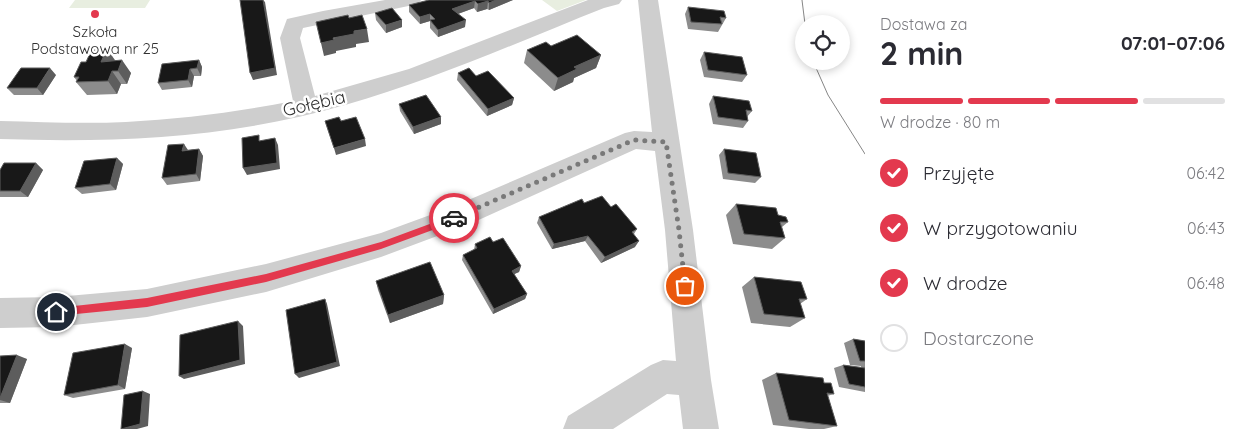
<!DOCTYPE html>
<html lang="pl">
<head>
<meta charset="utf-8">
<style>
  body { margin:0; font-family:Quicksand,sans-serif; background:#f7f7f7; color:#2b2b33; height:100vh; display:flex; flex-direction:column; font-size:19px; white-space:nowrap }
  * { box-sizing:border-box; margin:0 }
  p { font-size:16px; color:#7c7c81 }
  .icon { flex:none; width:28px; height:28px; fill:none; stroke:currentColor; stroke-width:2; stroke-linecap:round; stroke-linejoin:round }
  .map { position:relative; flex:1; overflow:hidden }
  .drawer { display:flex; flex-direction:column; background:#fff; width:375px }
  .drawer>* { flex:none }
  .fabs { position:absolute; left:795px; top:15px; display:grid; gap:10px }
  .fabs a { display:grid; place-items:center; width:55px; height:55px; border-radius:50%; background:#fff; box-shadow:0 2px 8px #0003; font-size:25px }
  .pin { position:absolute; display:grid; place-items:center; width:42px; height:42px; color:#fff; margin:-21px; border:2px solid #fff; border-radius:50%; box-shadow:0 1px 5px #0007 }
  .courier { position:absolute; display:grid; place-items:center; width:50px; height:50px; margin:-25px; border:4px solid #e3394e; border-radius:50%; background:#fff; color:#222; box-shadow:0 1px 6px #0007 }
  .headline em { font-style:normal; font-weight:700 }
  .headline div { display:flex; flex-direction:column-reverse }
  .headline { display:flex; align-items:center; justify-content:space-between; height:85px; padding:0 15px }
  h1 { font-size:32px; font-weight:700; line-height:38px }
  .bar { display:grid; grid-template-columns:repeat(4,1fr); gap:8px 5px; align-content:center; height:60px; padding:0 15px }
  .bar i { height:6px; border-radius:4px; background:#e1e1e2 }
  .bar .selected { background:#e3394e }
  .bar p { grid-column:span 4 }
  ol { padding:0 15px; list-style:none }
  li { display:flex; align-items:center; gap:15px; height:55px }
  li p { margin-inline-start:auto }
  li .icon { padding:5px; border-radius:50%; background:#e3394e; color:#fff; stroke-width:4 }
  li:last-child { color:#7c7c81 }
  li i { width:28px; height:28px; border:2px solid #e1e1e2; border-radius:50% }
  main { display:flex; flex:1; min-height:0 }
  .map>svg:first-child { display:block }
  .green { fill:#e8eee0 }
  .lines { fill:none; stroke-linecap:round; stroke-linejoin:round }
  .minor { fill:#cecece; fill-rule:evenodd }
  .tram { stroke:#868686; stroke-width:1 }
  .wall { fill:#8c8c8c }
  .shaded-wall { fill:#5d5d5d }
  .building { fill:#181818; stroke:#5d5d5d }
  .route { fill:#e3394e }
  .done { stroke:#797979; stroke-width:5; stroke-dasharray:0 9 }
  .poi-dot { fill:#e3394e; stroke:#fff; stroke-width:2 }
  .labels { text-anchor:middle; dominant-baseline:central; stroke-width:5; stroke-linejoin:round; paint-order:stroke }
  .far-poi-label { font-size:15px; fill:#313131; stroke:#fff }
  .street-label { font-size:18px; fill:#313131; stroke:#fff }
</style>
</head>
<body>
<main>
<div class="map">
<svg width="865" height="429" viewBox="0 0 865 429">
  <rect width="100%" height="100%" fill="#fff"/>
  <path class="green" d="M75,0H150L145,8H69Z
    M542,0H586L557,11Z"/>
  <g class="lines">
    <path class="minor" d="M385,0H421L418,4L303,28L300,38L315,96L409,69L588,0H622L619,4L604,8C518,42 434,80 345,105C231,138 118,143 0,139V121C42,122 84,124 126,122C182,119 238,112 293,101L280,38L287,19L323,11Z
      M638,0H658L693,230L711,380L719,429H683L679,395L667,394L613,429H563L568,416L651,365L663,360L676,361L665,230L655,151L636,149L472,223L381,257L266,292L147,317L56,327L0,328V298L56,297L147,289L266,264L381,233L452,207L625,133L634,131L652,132Z"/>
    <path class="tram" d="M802,0L805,24
      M813,61L828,95L865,154"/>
  </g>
  <path class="wall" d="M429,0H513L489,10L487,9L477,12L474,8L458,14L465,27L438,37L430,28V21L420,24L409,12V5Z
    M688,7L726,18L718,32L688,29L685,14Z
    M375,13L402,27L386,33L376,20Z
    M551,46L601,55L596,68L574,78L573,82L554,91L524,63L527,50Z
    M107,49L115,60L131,73L127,84H121L117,94L87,95L76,82L77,81L74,77L86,62Z
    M704,52L747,75L742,82L704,77L700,60Z
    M199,60L202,67L201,76H194L192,87L162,90L158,83Z
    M458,73L476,76L514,98L512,105L487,116L457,80Z
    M56,75L43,95H14L7,88Z
    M713,96L752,111L747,117L748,121L743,128L713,124L709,104Z
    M399,104L441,124L414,134L400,111Z
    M199,149L203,156L200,181L167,185L162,178L188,150Z
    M724,149L761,177L755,183L723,179L719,155Z
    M117,158L123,164L116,190L82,194L75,188Z
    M36,163L43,170L28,197H0V170Z
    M584,203L611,207L637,229L634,234L635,247L601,263L585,241L552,249L537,223L539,217Z
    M736,204L778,215L788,222L782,227L785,238L772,249L733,244L726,215Z
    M493,242L521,266L519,272L514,274L527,294L525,299L493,314L462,260L463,255L474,250L475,244Z
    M754,277L807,299L800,304L805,318L790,327L751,323L742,287Z
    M376,281L444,295L443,304L390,323L378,290Z
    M853,339L865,341V392L839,387L834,368L843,365L861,367V366L850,365L844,343Z
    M132,348L125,389L73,398L64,395Z
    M0,356L27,359L10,403H0Z
    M776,373L824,383L834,394L827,396L837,426L824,429H809L773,425L762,380Z"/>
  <path class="shaded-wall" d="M263,0L265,2L277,75L253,80L250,73Z
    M496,0H513L489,10V3Z
    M475,1L474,8L452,16V9Z
    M488,1L487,9L477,12L478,4Z
    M430,14V21L420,24V17Z
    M402,20V27L386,33V25Z
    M466,20L465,27L438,37V30Z
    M367,29L369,42L356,44V47L336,51V53L324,56L321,43L354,31Z
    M107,49L116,62L112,71L121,84L117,94L108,81L101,62Z
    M601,55L596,68L574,78L573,82L554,91L558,78L574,67Z
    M122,60L131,73L127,84L118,71Z
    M199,60L202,67L201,76L197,68Z
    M50,68L56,75L43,95L37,88Z
    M190,69L194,76L192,87L188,80Z
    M514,98L512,105L487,116L488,109Z
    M441,117V124L414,134L413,127Z
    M275,138L278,145L280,169L247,175L243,168Z
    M365,139L366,146L336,155L334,148Z
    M184,144L188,150L182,151Z
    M199,149L203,156L200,181L196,174Z
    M117,158L123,164L116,190L110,184Z
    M36,163L43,170L28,197L20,191Z
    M588,236L585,241L552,249L554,244Z
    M639,241L635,247L601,263L605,257Z
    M521,266L519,272L510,276L512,271Z
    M527,294L525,299L493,314L494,309Z
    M444,295L443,304L390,323L388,315Z
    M325,299L327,304L340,366L299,378L295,374Z
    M238,321L243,326L245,364L184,379L179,376Z
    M125,344L132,348L125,389L118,385Z
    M17,355L27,359L10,403L0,400V398Z
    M143,391L150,394L148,426L137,429H121Z"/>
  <path class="building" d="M240,0H263L275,68L250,73Z
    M429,0H496L489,3L488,1L478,4L475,1L452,9L466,20L438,30L430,20L435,19L430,14L420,17L409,5Z
    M688,7L724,11L726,18L720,17L722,24L691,22Z
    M392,8L402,20L386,25L375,13Z
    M348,15L349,18L362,15L367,29L354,31V34L333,38L334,40L321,43L316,22Z
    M577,35L601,55L574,67L577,69L558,78L527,50L546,42L551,46Z
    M92,49H107L101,62L122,60L118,71H112L108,81L76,82L79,77H74L81,62H86Z
    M704,52L742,57L747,75L708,70Z
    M199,60L197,68L190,69L188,80L158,83L162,64Z
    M21,68H50L37,88H7Z
    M469,68L476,76L488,71L514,98L488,109L458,73Z
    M426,95L441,117L413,127L399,104Z
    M713,96L749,101L752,111L746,110L748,121L718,117Z
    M339,117L341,121L356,117L365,139L334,148L325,121Z
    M259,135V141L275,138L277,163L243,168L242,138Z
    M184,144L182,151L199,149L196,174L162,178L168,145Z
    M724,149L756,153L761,177L728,173Z
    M117,158L110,184L75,188L84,161Z
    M4,163H36L20,191H0V170Z
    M602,196L611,207L616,204L637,229L632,232L639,241L605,257L588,236L554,244L539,217L582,199L584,203Z
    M736,204L776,208L778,215L786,217L788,222H780L785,238L744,234Z
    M490,237L493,242L503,238L521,266L512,271L527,294L494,309L463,255L477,248L475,244Z
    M430,262L444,295L388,315L376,281Z
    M754,277L801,282L807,299H799L805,318L764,314Z
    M325,299L337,362L295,374L286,310Z
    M238,321L240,360L179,376L180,335Z
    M853,339L865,341V361H860Z
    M125,344L118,385L64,395L73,353Z
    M17,355L0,398V356Z
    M843,365L865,368V387L849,384Z
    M776,373L823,378L824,383H831L834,394L827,393L837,426L789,420Z
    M143,391L140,424L121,429L124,395Z"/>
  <path class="route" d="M454,215L458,218L457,221L381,249L266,282L147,307L56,316L51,312L56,308L147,298L266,274L381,242Z"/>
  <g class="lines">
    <path class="done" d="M454,218L634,140L666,142L679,230L685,286"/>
  </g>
  <circle class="poi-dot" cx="95" cy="14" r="5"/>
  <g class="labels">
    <g class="far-poi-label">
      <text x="95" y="31">Szkoła<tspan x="95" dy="17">Podstawowa nr 25</tspan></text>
    </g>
    <g class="street-label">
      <text transform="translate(314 103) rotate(-13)">Gołębia</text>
    </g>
  </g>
</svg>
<div class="fabs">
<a><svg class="icon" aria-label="locate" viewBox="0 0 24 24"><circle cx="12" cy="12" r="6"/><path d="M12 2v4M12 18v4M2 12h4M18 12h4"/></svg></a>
</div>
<div class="pin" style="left:685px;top:286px;background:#ea580c"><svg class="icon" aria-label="bag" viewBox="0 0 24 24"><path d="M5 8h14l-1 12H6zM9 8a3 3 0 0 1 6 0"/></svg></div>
<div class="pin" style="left:56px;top:312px;background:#1f2937"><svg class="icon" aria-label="home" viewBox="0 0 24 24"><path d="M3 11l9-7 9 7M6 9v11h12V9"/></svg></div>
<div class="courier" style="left:454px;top:218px"><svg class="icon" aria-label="car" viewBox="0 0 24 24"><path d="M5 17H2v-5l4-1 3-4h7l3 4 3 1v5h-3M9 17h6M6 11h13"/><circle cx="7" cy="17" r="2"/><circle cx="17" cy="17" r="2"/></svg></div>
</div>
<section class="drawer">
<div class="headline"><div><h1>2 min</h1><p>Dostawa za</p></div><em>07:01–07:06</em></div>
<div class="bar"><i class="selected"></i><i class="selected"></i><i class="selected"></i><i></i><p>W drodze · 80 m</p></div>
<ol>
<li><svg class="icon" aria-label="check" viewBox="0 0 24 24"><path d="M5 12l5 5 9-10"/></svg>Przyjęte<p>06:42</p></li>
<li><svg class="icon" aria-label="check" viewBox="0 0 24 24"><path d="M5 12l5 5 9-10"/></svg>W przygotowaniu<p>06:43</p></li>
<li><svg class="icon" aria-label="check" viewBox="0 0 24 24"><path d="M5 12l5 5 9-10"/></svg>W drodze<p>06:48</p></li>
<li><i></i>Dostarczone</li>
</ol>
</section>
</main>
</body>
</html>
